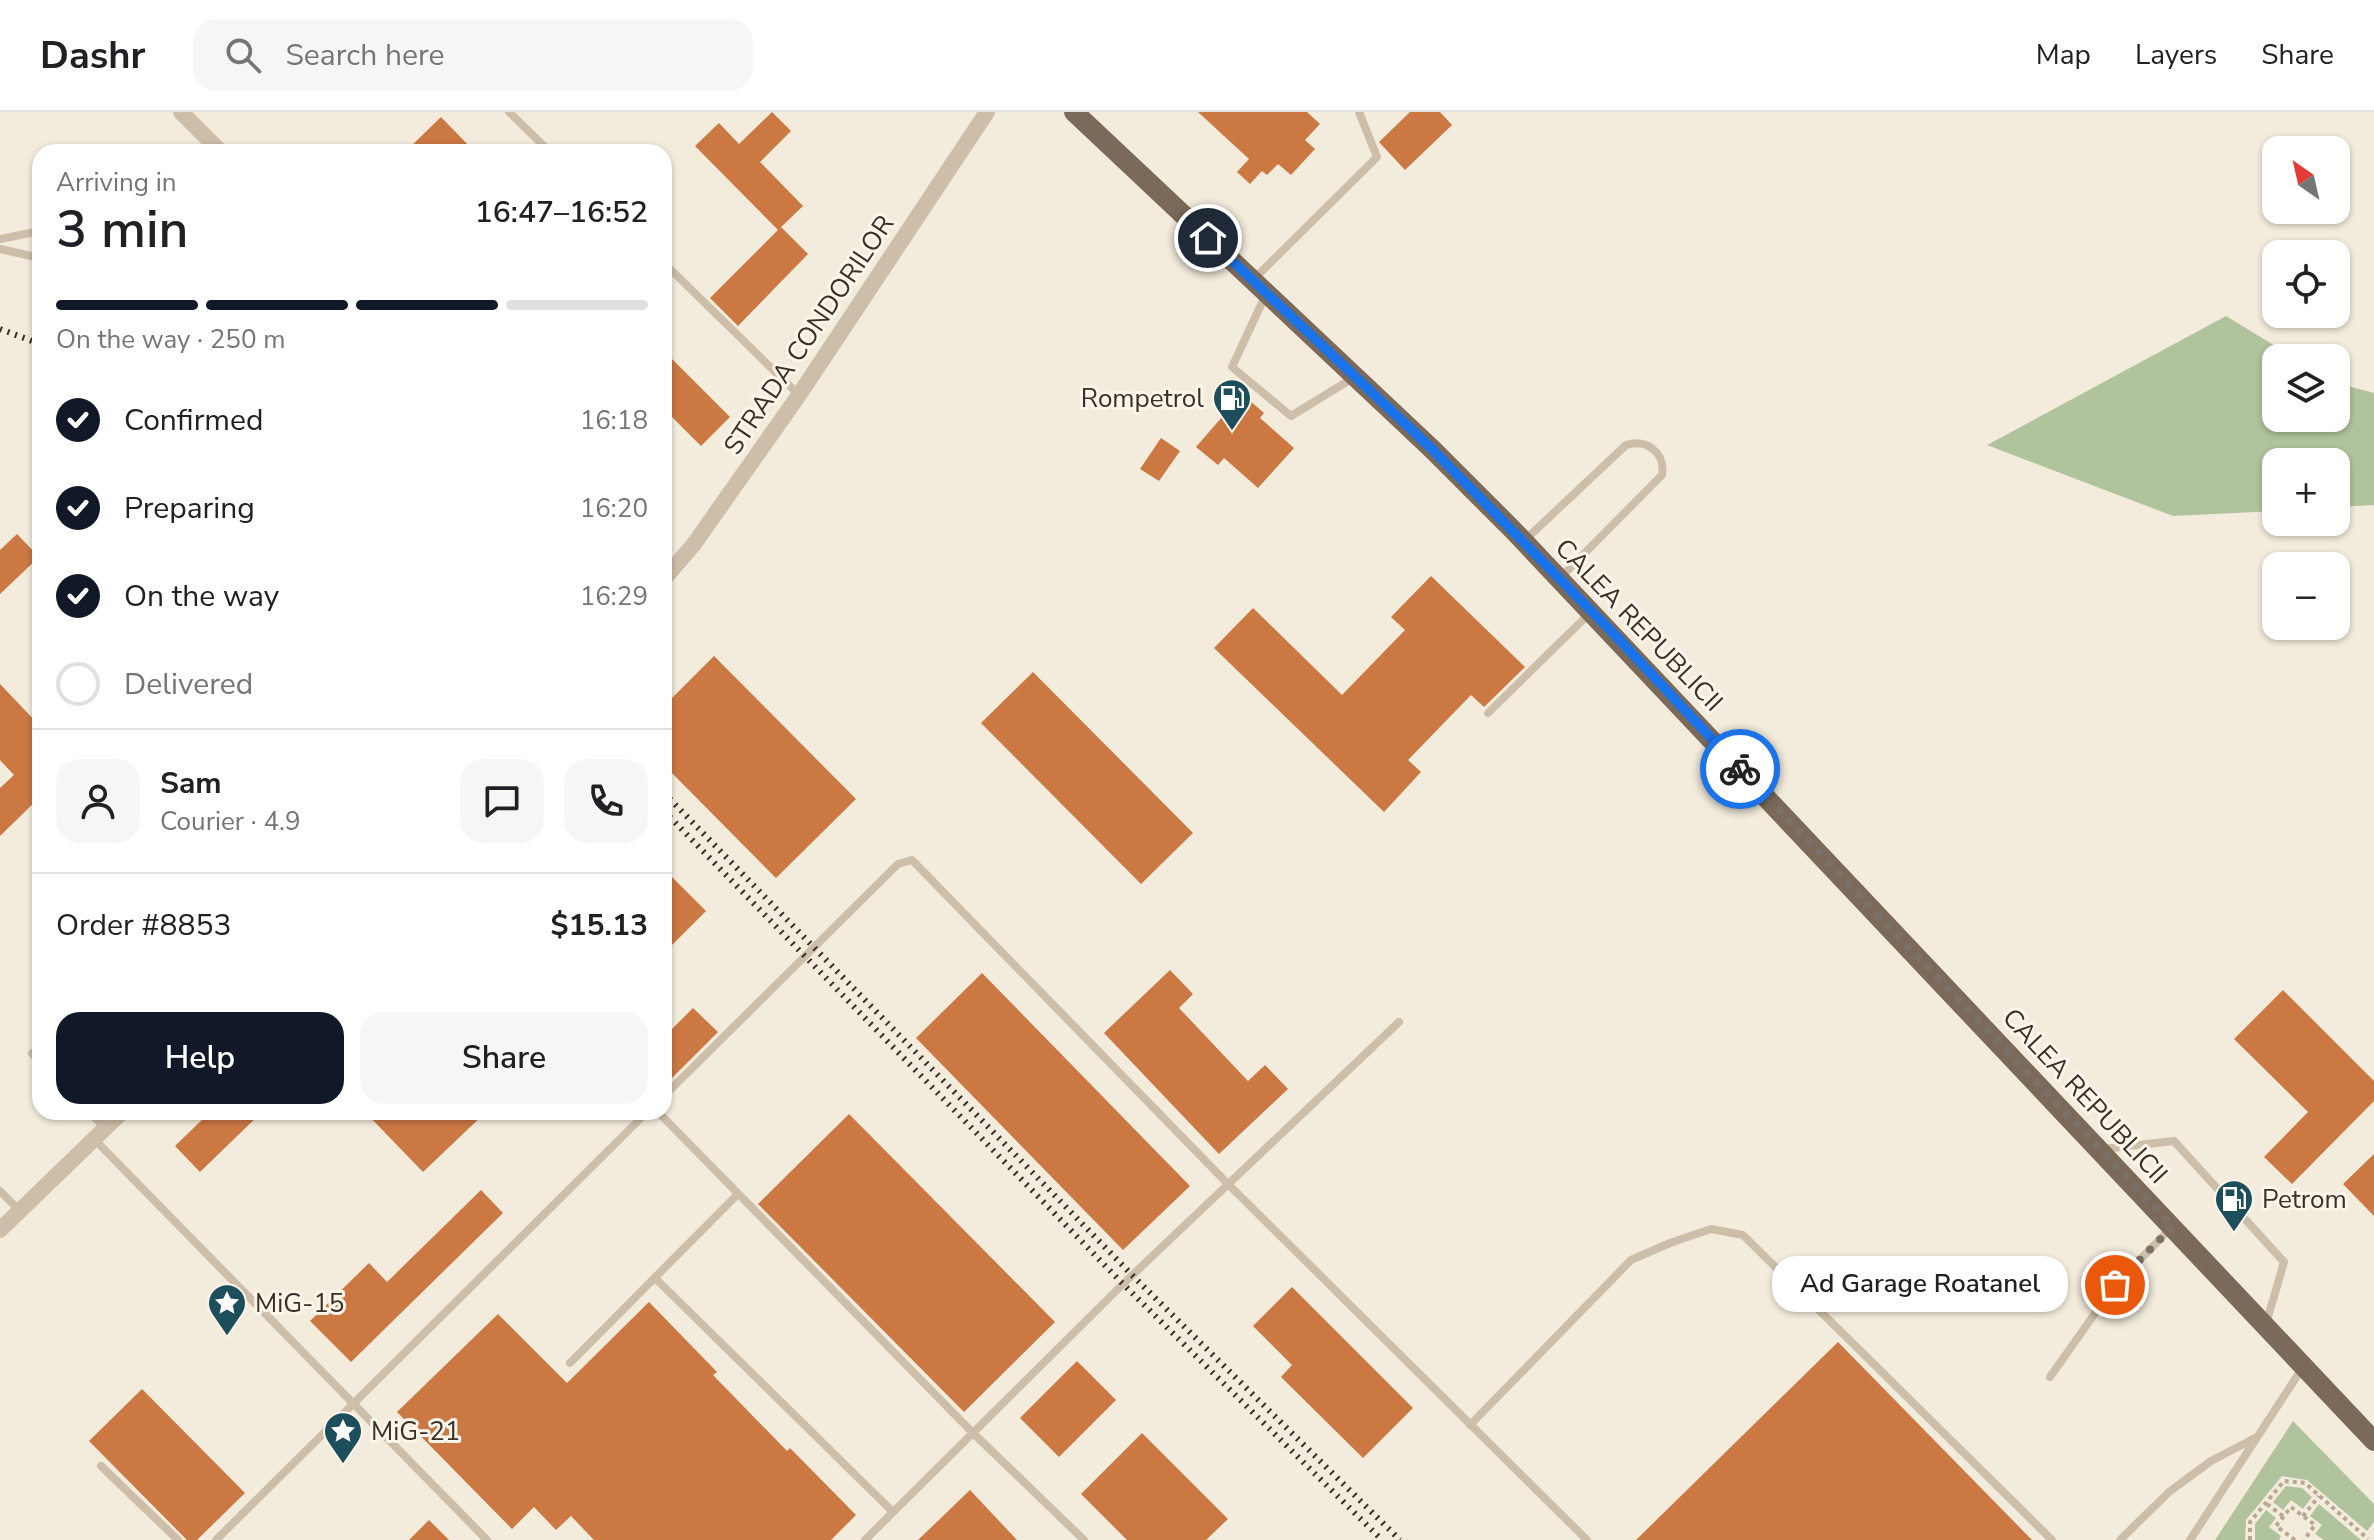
<!DOCTYPE html>
<html lang="en">
<head>
<meta charset="utf-8">
<style>
  body { margin:0; font-family:"Nunito Sans",sans-serif; background:#f6f6f6; color:#202124; height:100vh; display:flex; flex-direction:column; font-size:30px; white-space:nowrap }
  * { box-sizing:border-box; margin:0 }
  p { font-size:26px; color:#757577 }
  .icon { flex:none; width:44px; height:44px; fill:none; stroke:currentColor; stroke-width:2; stroke-linecap:round; stroke-linejoin:round }
  .map { position:relative; flex:1; overflow:hidden }
  .details { position:absolute; left:32px; top:32px; width:640px; height:976px; display:flex; flex-direction:column; background:#fff; border-radius:24px; box-shadow:0 2px 6px #0004 }
  .details>* { flex:none }
  .needle { width:52px; rotate:326deg }
  .controls { position:absolute; left:2262px; top:24px; display:grid; gap:16px }
  .controls a { display:grid; place-items:center; width:88px; height:88px; border-radius:16px; background:#fff; box-shadow:0 2px 6px #0004; font-size:40px }
  .pin { position:absolute; display:grid; place-items:center; width:68px; height:68px; color:#fff; margin:-34px; border:4px solid #fff; border-radius:50%; box-shadow:0 2px 8px #0007 }
  .courier { position:absolute; display:grid; place-items:center; width:80px; height:80px; margin:-40px; border:6px solid #1a73e8; border-radius:50%; background:#fff; color:#222; box-shadow:0 2px 10px #0007 }
  .bubble { position:absolute; height:56px; border-radius:24px; background:#fff; box-shadow:0 2px 6px #0004; font-size:26px; font-weight:600; line-height:56px; text-align:center }
  .head em { font-style:normal; font-weight:600 }
  .head div { display:flex; flex-direction:column-reverse }
  .head { display:flex; align-items:center; justify-content:space-between; height:136px; padding:0 24px }
  h1 { font-size:52px; font-weight:600; line-height:60px }
  .bar { display:grid; grid-template-columns:repeat(4,1fr); gap:12px 8px; align-content:center; height:96px; padding:0 24px }
  .bar i { height:10px; border-radius:6px; background:#e0e0e0 }
  .bar .current { background:#111827 }
  .bar p { grid-column:span 4 }
  .line { display:flex; align-items:center; gap:20px; padding:0 24px; border-top:2px solid #e0e0e0 }
  .line div { flex:1 }
  .round { display:grid; place-items:center; flex:none; width:84px; height:84px; border-radius:24px; background:#f6f6f6 }
  ol { padding:0 24px; list-style:none }
  li { display:flex; align-items:center; gap:24px; height:88px }
  li p { margin-inline-start:auto }
  li .icon { padding:8px; border-radius:50%; background:#111827; color:#fff; stroke-width:4 }
  li:last-child { color:#757577 }
  li i { width:44px; height:44px; border:4px solid #e0e0e0; border-radius:50% }
  .button { display:flex; gap:16px; margin-top:auto; padding:16px 24px }
  .button a { flex:1; height:92px; border-radius:24px; background:#111827; color:#fff; font-size:32px; font-weight:600; line-height:92px; text-align:center }
  .button a+a { background:#f6f6f6; color:#202124 }
  header { display:flex; align-items:center; gap:48px; box-sizing:border-box; height:112px; padding:0 40px; background:#fff; border-bottom:2px solid #e0e0e0 }
  header strong { font-size:38px }
  nav { display:flex; gap:44px; margin-inline-start:auto; font-size:28px }
  .search { width:560px; height:72px; background:#f6f6f6; display:flex; align-items:center; gap:20px; box-sizing:border-box; padding:0 28px; border-radius:24px; color:#757577; font-size:30px }
  .map>svg:first-child { display:block }
  .green { fill:#b0c39c }
  .building { fill:#cb7843 }
  .lines { fill:none; stroke-linecap:round; stroke-linejoin:round }
  .path { stroke:#b8a892; stroke-width:4; stroke-dasharray:4 4; stroke-linecap:butt }
  .service { stroke:#ccbea8; stroke-width:8 }
  .minor { stroke:#ccbea8; stroke-width:16 }
  .primary { stroke:#7b6a59; stroke-width:20 }
  .rail { stroke:#393029; stroke-width:6; stroke-dasharray:2 6; stroke-linecap:butt }
  .done { stroke:#7a7268; stroke-width:8; stroke-dasharray:0 14.4 }
  .route { stroke:#1a73e8; stroke-width:10 }
  .labels { text-anchor:middle; dominant-baseline:central; stroke-width:6; stroke-linejoin:round; paint-order:stroke }
  .street-label { font-size:26px; fill:#393029; stroke:#fbf5ea }
  .poi-label { font-size:26px; fill:#393029; stroke:#fbf5ea; text-anchor:start }
</style>
</head>
<body>
<header>
<strong>Dashr</strong>
<div class="search"><svg class="icon" aria-label="search" viewBox="0 0 24 24"><circle cx="10" cy="10" r="6"/><path d="M15 15l6 6"/></svg>Search here</div>
<nav><a>Map</a><a>Layers</a><a>Share</a></nav>
</header>
<div class="map">
<svg width="2374" height="1428" viewBox="0 0 2374 1428">
  <rect width="100%" height="100%" fill="#f3ecdd"/>
  <path class="green" d="M2226,204L2295,246H2276V306H2336V271L2374,281V393L2336,395V350H2276V399L2173,404L1987,333Z
    M2293,1309L2374,1392V1410L2367,1419L2307,1368L2282,1364L2246,1408L2245,1428H2215Z
    M2286,1374L2302,1376L2312,1385L2303,1397L2291,1388L2283,1398L2273,1390Z
    M2319,1392L2361,1428H2324L2315,1422L2322,1413L2310,1404Z
    M2266,1398L2276,1406L2269,1415L2281,1424L2279,1428H2255V1412Z"/>
  <path class="building" d="M772,0L791,19L760,50L803,94L778,118L695,34L719,11L739,32Z
    M1198,0H1307L1320,12L1305,28L1315,37L1291,63L1278,52L1267,63L1262,59L1250,72L1237,60L1249,47Z
    M1410,0H1440L1452,13L1405,58L1379,30Z
    M441,5L475,40H405Z
    M781,115L808,142L738,214L710,186Z
    M664,239L730,305L701,334L664,297Z
    M1242,282L1264,301L1260,306L1294,336L1258,376L1224,346L1218,353L1196,335Z
    M1161,326L1180,339L1159,369L1140,357Z
    M17,422L39,445L0,482V438Z
    M1431,464L1525,555L1484,595L1471,583L1408,648L1421,660L1384,700L1214,536L1253,496L1342,583L1405,518L1391,505Z
    M714,544L856,687L776,766L664,653V594Z
    M1033,560L1193,721L1141,772L981,611Z
    M0,572L40,614V685L0,724V676L14,663L0,648Z
    M664,757L706,799L664,841Z
    M1170,858L1193,882L1179,896L1248,969L1265,953L1288,977L1219,1042L1104,921Z
    M982,861L1190,1074L1123,1138L916,926Z
    M2283,878L2374,969V989L2292,1072L2264,1045L2308,1000L2234,927Z
    M693,896L718,920L664,974V925Z
    M210,1000H262L200,1060L175,1034Z
    M365,1000H486L423,1060Z
    M849,1002L1055,1210L964,1300L758,1092Z
    M2374,1042V1104L2343,1072Z
    M481,1078L503,1101L351,1250L310,1209L369,1151L387,1170Z
    M1292,1175L1413,1296L1363,1346L1281,1265L1292,1253L1253,1214Z
    M649,1190L717,1260L713,1263L787,1339L790,1336L856,1403L831,1428H594L571,1404L556,1418L534,1395L512,1417L397,1300L498,1202L567,1271Z
    M1838,1230L2032,1428H1636Z
    M1077,1249L1116,1288L1059,1345L1020,1306Z
    M142,1277L245,1381L197,1428H187L89,1329Z
    M1142,1321L1228,1407L1206,1428H1127L1081,1382Z
    M970,1378L1017,1428H918Z
    M429,1408L449,1428H409Z"/>
  <g class="lines">
    <path class="path" d="M2267,1392L2284,1405
      M2303,1404L2319,1384
      M2250,1428V1410L2284,1369L2305,1371L2368,1427
      M2295,1428L2276,1414L2291,1395L2315,1413L2304,1428"/>
    <path class="service" d="M509,0L550,40
      M0,127L40,119
      M0,137L40,146
      M664,151L799,283
      M1254,167L1377,45L1359,0
      M1266,182L1232,255L1291,304L1353,266
      M1525,428L1626,333C1647,326 1666,342 1662,363L1560,466
      M1488,601L1591,500
      M32,941L40,950
      M664,984L898,752L912,748L1227,1071L1587,1428
      M89,1000L105,1016
      M658,1000L972,1320L1084,1428
      M94,1027L487,1428
      M2103,1037L2174,1029L2284,1150L2266,1212
      M0,1079L19,1098
      M655,1166L893,1400
      M570,1251L738,1082
      M2050,1265L2115,1173L2172,1115
      M1470,1313L1631,1148L1670,1131L1711,1117L1743,1123L2052,1428
      M101,1354L178,1428
      M216,1428L647,1000
      M865,1428L1123,1172L1399,910
      M2120,1428L2169,1380L2211,1349L2257,1325
      M2190,1428L2303,1255"/>
    <path class="minor" d="M181,0L221,40
      M664,467L694,432L799,283L987,0
      M0,1118L122,1000"/>
    <path class="primary" d="M1074,0L1432,337L1513,418L2374,1329"/>
    <path class="rail" d="M0,217L40,232
      M664,681L1132,1163L1400,1428
      M664,699L1123,1172L1382,1428"/>
  </g>
  <g class="lines">
    <path class="done" d="M1740,657L2173,1114L2115,1173"/>
    <path class="route" d="M1208,126L1432,337L1615,523L1740,657"/>
  </g>
  <defs>
    <symbol id="fuel-pin" viewBox="-11 -11 22 30"><path d="M0 17L-7.5 6A9.5 9.5 0 1 1 7.5 6Z" fill="#1c4e5c" stroke="#fbf5ea"/><path d="M-5.5-6h7V0h2V4h1.3V-2.5L3-4.5l.8-.8L6-3V5H2.5V1h-1V6h-7ZM-4.2-4.7v3.2H.2V-4.7Z" fill="#fff"/></symbol>
    <symbol id="sight-pin" viewBox="-11 -11 22 30"><path d="M0 17L-7.5 6A9.5 9.5 0 1 1 7.5 6Z" fill="#1c4e5c" stroke="#fbf5ea"/><path d="M0-6L1.8-2.2L6-1.7L2.9 1.2L3.7 5.4L0 3.3L-3.7 5.4L-2.9 1.2L-6-1.7L-1.8-2.2Z" fill="#fff"/></symbol>
  </defs>
  <g fill-rule="evenodd">
    <use href="#fuel-pin" x="1210" y="264" width="44" height="60"/>
    <use href="#fuel-pin" x="2212" y="1065" width="44" height="60"/>
    <use href="#sight-pin" x="205" y="1169" width="44" height="60"/>
    <use href="#sight-pin" x="321" y="1297" width="44" height="60"/>
  </g>
  <g class="labels">
    <g class="street-label">
      <text transform="translate(809 223) rotate(-56)">STRADA CONDORILOR</text>
      <text transform="translate(1639 513) rotate(46)">CALEA REPUBLICII</text>
      <text transform="translate(2085 984) rotate(47)">CALEA REPUBLICII</text>
    </g>
    <g class="poi-label">
      <text x="1204" y="286" text-anchor="end">Rompetrol</text>
      <text x="2262" y="1087">Petrom</text>
      <text x="255" y="1191">MiG-15</text>
      <text x="371" y="1319">MiG-21</text>
    </g>
  </g>
</svg>
<div class="controls">
<a><svg class="needle" viewBox="-14 -14 28 28"><path d="M0-13l5 13h-10z" fill="#e53935"/><path d="M0 13l5-13h-10z" fill="#757577"/></svg></a>
<a><svg class="icon" aria-label="locate" viewBox="0 0 24 24"><circle cx="12" cy="12" r="6"/><path d="M12 2v4M12 18v4M2 12h4M18 12h4"/></svg></a>
<a><svg class="icon" aria-label="layers" viewBox="0 0 24 24"><path d="M12 4l9 5-9 5-9-5zM3 14l9 5 9-5"/></svg></a>
<a>+</a>
<a>−</a>
</div>
<div class="pin" style="left:2115px;top:1173px;background:#ea580c"><svg class="icon" aria-label="bag" viewBox="0 0 24 24"><path d="M5 8h14l-1 12H6zM9 8a3 3 0 0 1 6 0"/></svg></div>
<div class="pin" style="left:1208px;top:126px;background:#1f2937"><svg class="icon" aria-label="home" viewBox="0 0 24 24"><path d="M3 11l9-7 9 7M6 9v11h12V9"/></svg></div>
<div class="courier" style="left:1740px;top:657px"><svg class="icon" aria-label="bike" viewBox="0 0 24 24"><circle cx="6" cy="16" r="4"/><circle cx="18" cy="16" r="4"/><path d="M6 16l4-8h5l3 8M10 8l3 8H6M13 5h3"/></svg></div>
<div class="bubble" style="left:1772px;top:1144px;width:296px">Ad Garage Roatanel</div>
<section class="details">
<div class="head"><div><h1>3 min</h1><p>Arriving in</p></div><em>16:47–16:52</em></div>
<div class="bar"><i class="current"></i><i class="current"></i><i class="current"></i><i></i><p>On the way · 250 m</p></div>
<ol>
<li><svg class="icon" aria-label="check" viewBox="0 0 24 24"><path d="M5 12l5 5 9-10"/></svg>Confirmed<p>16:18</p></li>
<li><svg class="icon" aria-label="check" viewBox="0 0 24 24"><path d="M5 12l5 5 9-10"/></svg>Preparing<p>16:20</p></li>
<li><svg class="icon" aria-label="check" viewBox="0 0 24 24"><path d="M5 12l5 5 9-10"/></svg>On the way<p>16:29</p></li>
<li><i></i>Delivered</li>
</ol>
<div class="line" style="height:144px"><a class="round"><svg class="icon" aria-label="person" viewBox="0 0 24 24"><circle cx="12" cy="8" r="4"/><path d="M4 21q1-7 8-7t8 7"/></svg></a><div><b>Sam</b><p>Courier · 4.9</p></div><a class="round"><svg class="icon" aria-label="chat" viewBox="0 0 24 24"><path d="M4 5h16v11H9l-5 4z"/></svg></a><a class="round"><svg class="icon" aria-label="phone" viewBox="0 0 24 24"><path d="M5 4h4l2 5-3 2q2 4 5 5l2-3 5 2v4C11 20 4 13 5 4z"/></svg></a></div>
<div class="line" style="height:104px"><div>Order #8853</div><b>$15.13</b></div>
<div class="button"><a>Help</a><a>Share</a></div>
</section>
</div>
</body>
</html>
